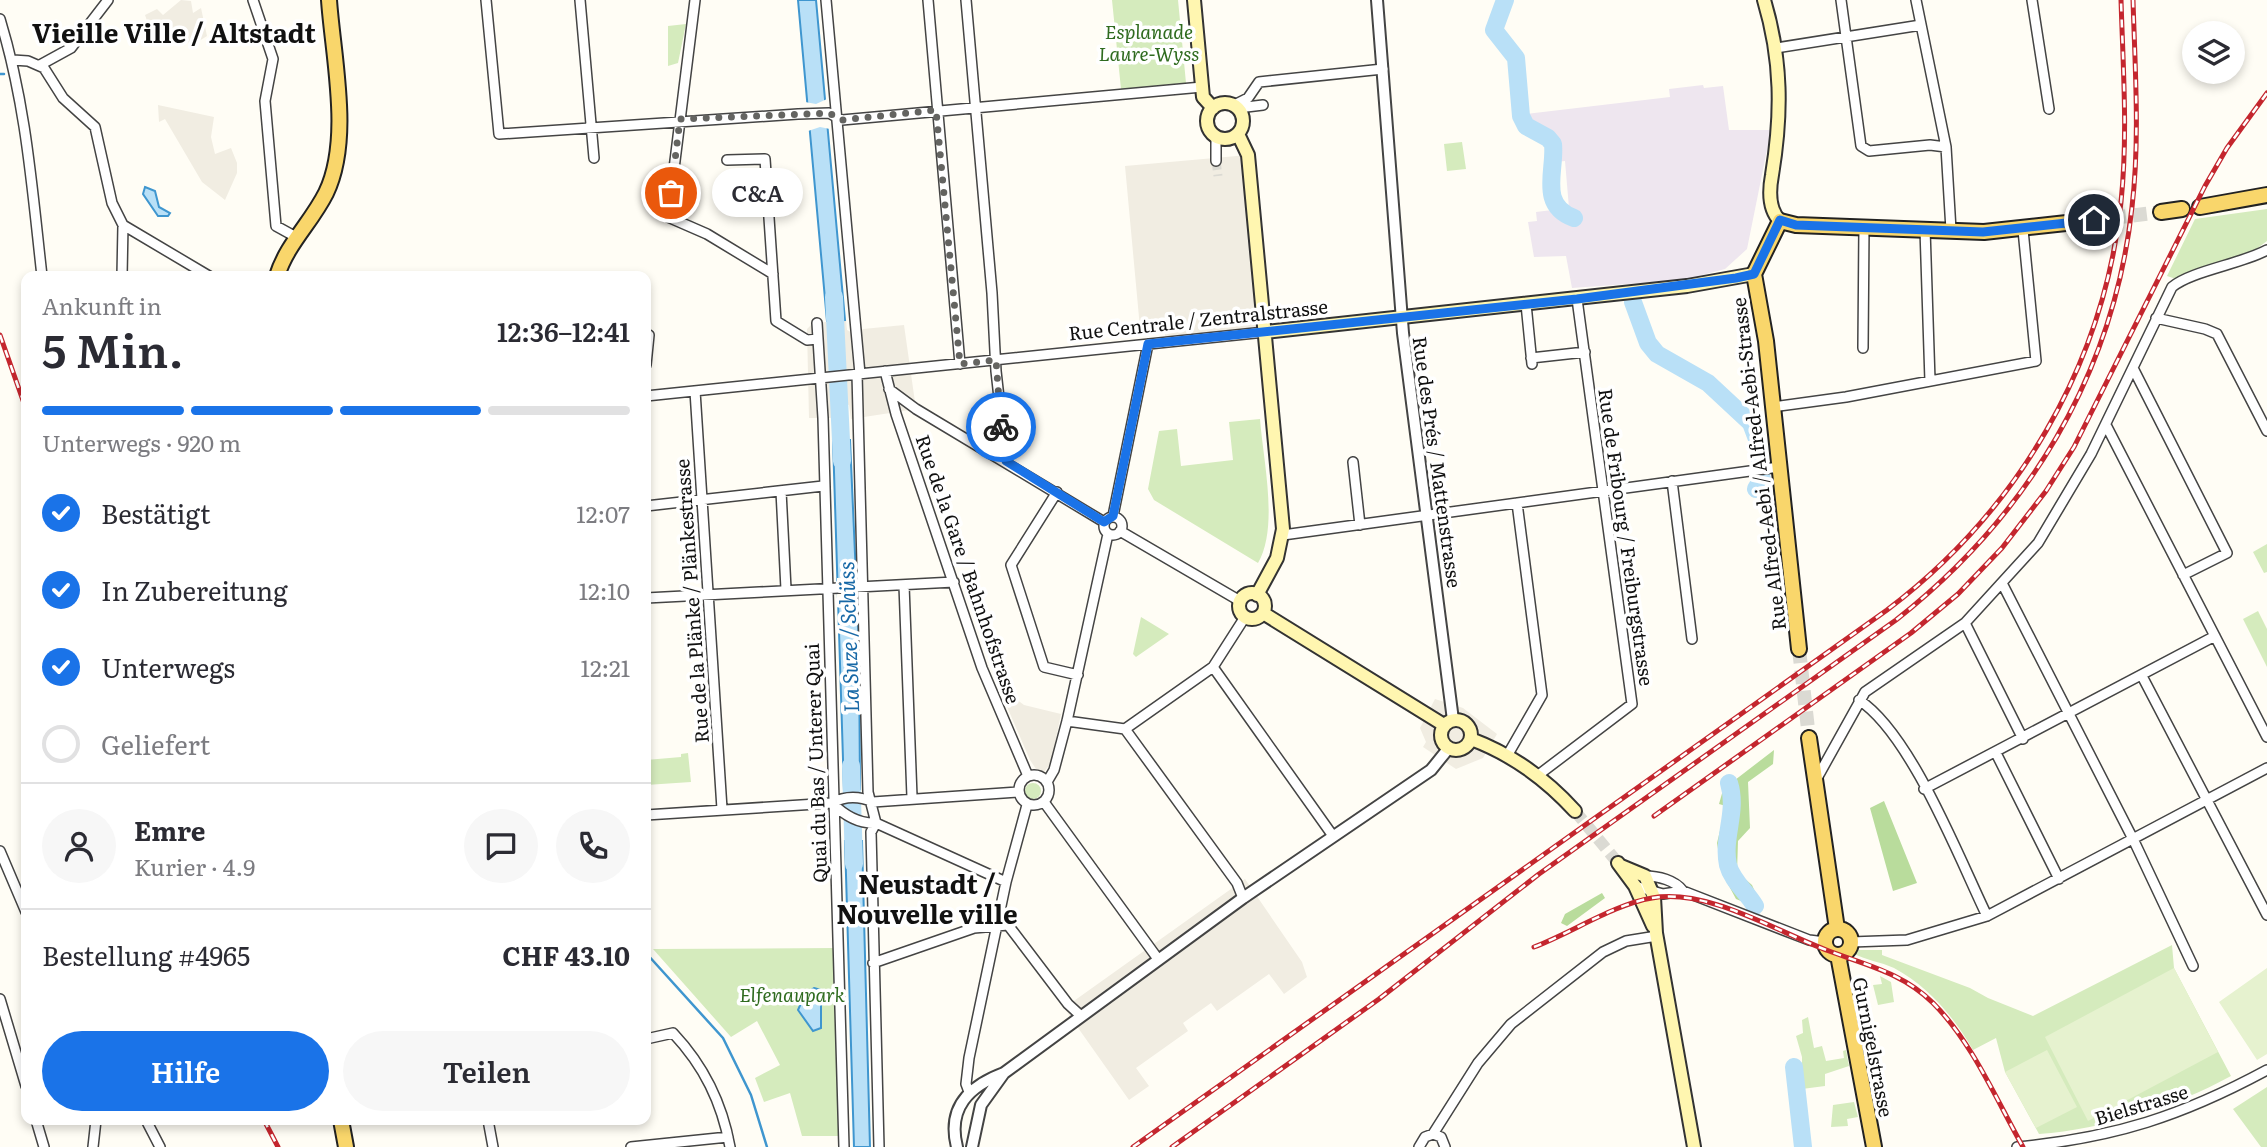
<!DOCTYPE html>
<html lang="de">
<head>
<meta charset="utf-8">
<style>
  body { margin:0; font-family:Literata,serif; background:#f7f7f7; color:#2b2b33; height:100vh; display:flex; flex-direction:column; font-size:26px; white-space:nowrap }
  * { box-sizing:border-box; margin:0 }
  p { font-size:23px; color:#7c7c81 }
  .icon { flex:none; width:38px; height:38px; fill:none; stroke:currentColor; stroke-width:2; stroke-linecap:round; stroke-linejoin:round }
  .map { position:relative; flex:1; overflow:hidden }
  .panel { position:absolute; left:21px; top:271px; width:630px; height:854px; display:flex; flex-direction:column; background:#fff; border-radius:14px; box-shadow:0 4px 10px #0003 }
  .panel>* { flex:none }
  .buttons { position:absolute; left:2182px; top:21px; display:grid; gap:14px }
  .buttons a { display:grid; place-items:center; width:63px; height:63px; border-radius:50%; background:#fff; box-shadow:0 4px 10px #0003; font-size:35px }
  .pin { position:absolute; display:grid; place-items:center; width:60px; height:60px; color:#fff; margin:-30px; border:4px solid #fff; border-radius:50%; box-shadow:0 2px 7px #0007 }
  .courier { position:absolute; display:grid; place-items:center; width:70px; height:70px; margin:-35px; border:5px solid #1a73e8; border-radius:50%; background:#fff; color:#222; box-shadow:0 2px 9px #0007 }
  .bubble { position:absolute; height:49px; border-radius:24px; background:#fff; box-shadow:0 4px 10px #0003; font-size:23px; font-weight:600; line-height:49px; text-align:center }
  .head em { font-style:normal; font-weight:600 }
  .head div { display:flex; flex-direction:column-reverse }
  .head { display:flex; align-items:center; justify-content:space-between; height:119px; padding:0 21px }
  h1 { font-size:46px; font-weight:600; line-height:52px }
  .bar { display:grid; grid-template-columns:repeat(4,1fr); gap:10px 7px; align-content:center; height:84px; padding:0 21px }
  .bar i { height:9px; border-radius:5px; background:#e1e1e2 }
  .bar .active { background:#1a73e8 }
  .bar p { grid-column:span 4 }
  .line { display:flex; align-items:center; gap:18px; padding:0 21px; border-top:2px solid #e1e1e2 }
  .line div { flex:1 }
  .round { display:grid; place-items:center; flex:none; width:74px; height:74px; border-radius:37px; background:#f7f7f7 }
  ol { padding:0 21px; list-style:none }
  li { display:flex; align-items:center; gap:21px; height:77px }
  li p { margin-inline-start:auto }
  li .icon { padding:7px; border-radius:50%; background:#1a73e8; color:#fff; stroke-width:4 }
  li:last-child { color:#7c7c81 }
  li i { width:38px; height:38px; border:4px solid #e1e1e2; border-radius:50% }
  .button { display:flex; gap:14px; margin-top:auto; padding:14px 21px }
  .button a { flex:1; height:80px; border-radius:42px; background:#1a73e8; color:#fff; font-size:28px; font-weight:600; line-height:80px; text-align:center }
  .button a+a { background:#f7f7f7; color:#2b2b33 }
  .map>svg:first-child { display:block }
  .industrial { fill:#eee6ef }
  .green { fill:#d5ebbd }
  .forest { fill:#b9dc9c }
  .pitch { fill:#e6f2cf }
  .plaza { fill:#f1ede2 }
  .water { fill:#b9e0f7; stroke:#3f96cf; stroke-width:2 }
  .pier { fill:#fffdf5 }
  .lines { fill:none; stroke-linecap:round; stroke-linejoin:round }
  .stream { stroke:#3f96cf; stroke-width:2.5 }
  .river { stroke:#b9e0f7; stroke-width:18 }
  .minor-tunnel { stroke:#dbdad3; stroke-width:9; stroke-dasharray:9 4.5; stroke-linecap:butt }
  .secondary-tunnel { stroke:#dbdad3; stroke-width:12; stroke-dasharray:12 6; stroke-linecap:butt }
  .primary-tunnel { stroke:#dbdad3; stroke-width:14; stroke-dasharray:14 7; stroke-linecap:butt }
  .minor-casing { stroke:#444; stroke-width:12 }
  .tertiary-casing { stroke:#444; stroke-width:14 }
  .secondary-casing { stroke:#333; stroke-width:16 }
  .primary-casing { stroke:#222; stroke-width:18 }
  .minor { stroke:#fff; stroke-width:9 }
  .tertiary { stroke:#fff; stroke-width:10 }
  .secondary { stroke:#fff6b0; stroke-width:12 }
  .primary { stroke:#f9d66b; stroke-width:14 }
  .rail-casing { stroke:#c4262e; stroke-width:5 }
  .rail { stroke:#fff; stroke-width:2.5; stroke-dasharray:8; stroke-linecap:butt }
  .done { stroke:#646461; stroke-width:7; stroke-dasharray:0 12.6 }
  .route { stroke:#1a73e8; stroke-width:9 }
  .labels { text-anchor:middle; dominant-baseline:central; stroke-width:7; stroke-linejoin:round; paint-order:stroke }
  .park-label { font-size:19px; font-style:italic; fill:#2f6b1f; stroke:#fff }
  .street-label { font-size:19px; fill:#111; stroke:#fff }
  .water-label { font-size:21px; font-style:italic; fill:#1768a6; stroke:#fff }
  .district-label { font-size:26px; font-weight:bold; fill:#111; stroke:#fff }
</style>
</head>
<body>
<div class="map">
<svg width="2267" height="1147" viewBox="0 0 2267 1147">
  <rect width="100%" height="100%" fill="#fffdf5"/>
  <path class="industrial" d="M1703,85L1704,88L1723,86L1729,130H1771L1747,249L1725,269L1684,280L1572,288L1566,256L1534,257L1528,222L1537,221L1536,212L1569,208L1565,161L1556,162L1559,149L1556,137L1529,122L1526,114L1670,97L1669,89Z"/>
  <path class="green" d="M1112,0H1178L1186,83L1121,89Z
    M686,24L678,63L668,66V26Z
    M1462,142L1466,169L1447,171L1444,144Z
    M2267,209V241L2247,256L2176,279L2167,276L2195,219Z
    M1260,419C1263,460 1279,527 1258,563L1154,500L1148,489L1159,431L1177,429L1181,466L1233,460L1229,422Z
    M696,521L700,572H695L692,522Z
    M2267,544V572L2264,573L2253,552Z
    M2258,611L2267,629V667L2243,619Z
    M1141,617L1169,634L1136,657L1133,654Z
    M688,753L691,782L646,785V760L681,757V754Z
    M1025 791a8 8 0 1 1 16 0a8 8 0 1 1-16 0Z
    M2172,945L2174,968L2231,1076C2173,1108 2104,1129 2039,1134L2005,1072L1996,1038L1973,1050C1954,1017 1929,987 1894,968C1881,962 1865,960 1853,953L1857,950H1882V955L1970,988L1988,998L2033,1016Z
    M835,948L839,1136H802L790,1093L764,1102L755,1078L780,1065L757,1021L731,1037L653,949Z
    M1880,976L1891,982L1894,1002L1878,1005L1873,985L1882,984Z
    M1808,1017L1814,1048L1822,1046L1826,1061L1844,1058L1843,1051L1846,1050L1849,1066L1825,1074V1086L1802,1089V1057L1796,1036L1803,1033L1802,1020Z
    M2267,1087V1147H2261L2233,1109Z
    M1854,1102L1858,1117L1847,1119L1848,1126L1831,1127L1833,1105Z"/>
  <path class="forest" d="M1774,750L1773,764L1748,782L1750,828L1738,841L1737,872L1752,885L1763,910L1736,899L1722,873L1717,843L1726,806L1719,804L1723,790L1735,787V780Z
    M1884,801L1917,883L1893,891L1870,808Z
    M1602,893L1605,898L1567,926L1561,923L1565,914Z"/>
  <path class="pitch" d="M2174,968L2218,1052L2088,1121L2045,1037Z
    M2267,968V1054L2257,1060L2219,1002Z
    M2047,1050L2077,1107L2036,1128L2005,1072Z"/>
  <path class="plaza" d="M181,0L191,1L193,13L201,8L207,36L196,43L177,41L155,44L145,15L157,9L163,15Z
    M158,105L214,117L211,137L215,154L231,148L237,163V173L225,200L202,182L165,119L159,122Z
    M1248,155L1265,332L1166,342L1164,326L1140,328L1125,166Z
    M846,319L847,330L856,335L863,329L904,325L916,409L851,419L849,405L839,401L831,408V418H809L807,329L812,324Z
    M1008,693L1024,705L1061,714L1051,763L1044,772L1036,769L1030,760L1002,695Z
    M1435,699L1463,708L1497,734L1483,758L1456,769L1423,747L1426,742L1420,728Z
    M1245,879L1302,962L1307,977L1284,994L1269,974L1217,1011L1211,1003L1183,1023L1188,1031L1136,1068L1149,1086L1129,1100L1064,1008Z"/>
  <path class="water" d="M798,0H816L845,320L827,321Z
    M145,187L155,191L159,207L170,213L168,216H158L143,194Z
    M833,440H850L859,645L860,789L844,791Z
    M845,841H862L870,1147H854Z
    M814,988L821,990V1028L813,1031L798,1010L805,994Z"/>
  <path class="pier" d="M827,99L830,129L820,127L808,131L805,102L816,104Z
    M855,577L857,599H837V578Z"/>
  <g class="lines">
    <path class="stream" d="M0,74H4
      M646,953L723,1038L751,1095L767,1147"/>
    <path class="river" d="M1505,0L1494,30L1516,58L1521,116L1526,126L1548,138L1553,144C1556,170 1538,205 1574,218
      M834,297L842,461
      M1633,302L1648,343L1657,354L1708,383L1751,423L1757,439L1760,461
      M1756,489L1762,479
      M851,766L854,864
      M1729,783C1738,812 1722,837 1728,865C1732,881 1747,892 1755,906
      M1794,1067L1803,1147"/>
    <path class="minor-tunnel" d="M1216,161L1218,176"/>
    <path class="secondary-tunnel" d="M1575,811L1618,863"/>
    <path class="primary-tunnel" d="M2112,218L2161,212
      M1799,649L1809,738"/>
    <defs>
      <path id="minor" d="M253,0L273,59L265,101L276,226L296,237
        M486,0L499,134L798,114L829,113L842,120L1202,87
        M580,0L594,158
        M695,0L668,217L707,234L773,274
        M826,0L860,374
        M928,0L960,364
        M966,0L992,293L996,371L1006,461
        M1841,0L1861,146L1869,151L1930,145L1946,147
        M1916,0L1946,147L1951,230
        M2032,0L2049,109
        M0,19C26,104 32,188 42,276
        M1776,48L1921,25
        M13,60L28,61L44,68L63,98L95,127L112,203L123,225L209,276
        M40,65L71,48L108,0
        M1234,105L1248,98L1259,82L1383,69
        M1238,108L1263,105
        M1216,136V161
        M727,160L765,159L776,321L807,340L818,339
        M1925,229L1930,381
        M122,276L123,225
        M1526,304L1532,364
        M2156,318L2205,329L2217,334L2267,431
        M817,323L823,418L844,1147
        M1863,348L1864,226
        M1531,358L1585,352
        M646,365L649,335
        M2133,368L2227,553L2183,575
        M885,371L896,414L982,668L1028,776
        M857,374L868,792L876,823L871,832L879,1147
        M889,389L916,409L1104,522
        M695,391L722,809
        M646,396L1265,332
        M1772,407L1846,397L2036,361L2023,230
        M2106,425L2267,737
        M1353,462L1360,525
        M1672,481L1692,639
        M781,491L786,589
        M1057,492L1011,565L1044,667L1078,675
        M646,506L823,486
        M1113,516L1148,344
        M1104 526a9 9 0 1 1 18 0a9 9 0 1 1-18 0Z
        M1120,531L1240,601
        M1283,535L1779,467
        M904,585L912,797
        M2003,585L2134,841L2193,966
        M646,598L954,582
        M1965,623L2023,739
        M1213,667L1333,836
        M2142,676L2267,915
        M1859,700C1911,734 1959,858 1987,916
        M1067,721L1125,729L1213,667L1245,617
        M1125,729L1237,883L1243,898
        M1996,753L2059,879
        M1507,756L1542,695L1517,503
        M1019 790a15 15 0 1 1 30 0a15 15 0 1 1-30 0Z
        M1537,776L1632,704L1577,299
        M1816,780L1865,692L1965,623L2038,543L2091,454L2172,287C2191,271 2241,264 2267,250
        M1047,782L1054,770L1067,721L1108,534
        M1924,789L2215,636
        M1044,802L1158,959
        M832,803C844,815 859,824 876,823L1006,882
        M646,815L832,803C845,796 859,796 873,802L1018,792
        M0,851L26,912
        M1645,876C1658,876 1675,880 1683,891
        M1635,886L1663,894L1683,891L1809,940L1825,942
        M1851,942L1907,940L1987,916L2267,768
        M873,963L974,928L1008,925L1068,1004L1080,1015
        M0,999L26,1086
        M646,1039L673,1033C704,1066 722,1102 730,1147
        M969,1092L966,1084L969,1058L1006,882L1027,805
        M36,1120L44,1147
        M146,1120L160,1147
        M488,1120L493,1147
        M1433,1134L1478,1063L1511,1024L1603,952L1626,941L1657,936
        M93,1147L96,1120
        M631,1147L728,1137
        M1419,1147L1425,1137L1433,1134L1441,1137L1445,1147
        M2017,1147C2114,1138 2182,1116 2267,1070"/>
      <path id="tertiary" d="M1377,0L1403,333L1453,720
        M957,1147C947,1108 969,1086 1004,1073
        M972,1147L981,1105L1004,1073L1243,898L1431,770L1448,749"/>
      <path id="secondary" d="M1194,0L1203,97L1213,108
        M1764,0C1782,60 1782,114 1772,175C1769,191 1768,209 1780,221
        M1207 121a18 18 0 1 1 36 0a18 18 0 1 1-36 0Z
        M1238,134L1248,155L1283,529L1277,558L1257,595
        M1265,332L1687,286L1754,274
        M1239 606a13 13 0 1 1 26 0a13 13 0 1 1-26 0Z
        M1263,613L1444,725
        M1441 735a15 15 0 1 1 30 0a15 15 0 1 1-30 0Z
        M1471,739C1511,754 1546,779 1575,811
        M1618,863L1635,886L1653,926
        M1621,866L1645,876L1654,897L1656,933L1694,1147"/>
      <path id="primary" d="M2200,207L2267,195
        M2161,212L2182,209
        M277,276C287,244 311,223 326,193C352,139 333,58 329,0
        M1799,649L1766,341L1754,274L1780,221L1796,225L1984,232L2112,218
        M1809,738L1837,929
        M1825 942a13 13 0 1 1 26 0a13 13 0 1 1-26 0Z
        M1838,955L1874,1147
        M341,1120L346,1147"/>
    </defs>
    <use href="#minor" class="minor-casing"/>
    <use href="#tertiary" class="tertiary-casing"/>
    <use href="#secondary" class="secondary-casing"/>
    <use href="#primary" class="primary-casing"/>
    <use href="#minor" class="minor"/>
    <use href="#tertiary" class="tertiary"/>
    <use href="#secondary" class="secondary"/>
    <use href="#primary" class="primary"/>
    <defs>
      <path id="rail" d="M0,335L26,409
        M1654,816L1911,633L1958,594L2002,548L2046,491L2074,447L2205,186L2227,148L2267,93
        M1534,947C1571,933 1615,904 1652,898C1708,888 1777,932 1829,951C1866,965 1903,973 1933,1003C1972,1042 1996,1099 2023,1147
        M264,1120L278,1147
        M1133,1147L1887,610C2017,512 2104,365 2121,202C2128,135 2123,67 2121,0
        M1172,1147L1379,999L1539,874L1896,620C2027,517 2114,374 2132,207C2140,139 2135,69 2133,0"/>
    </defs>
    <use href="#rail" class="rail-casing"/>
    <use href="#rail" class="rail"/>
  </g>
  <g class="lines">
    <path class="done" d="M671,193L680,119L829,113L842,120L936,110L960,364L996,360L1001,427"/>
    <path class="route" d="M1001,427L1006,461L1104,522L1113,516L1148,344L1577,299L1736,278L1754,274L1780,220L1796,225L1983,232L2094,220"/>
  </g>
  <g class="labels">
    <g class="park-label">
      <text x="1149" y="31">Esplanade<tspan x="1149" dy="22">Laure-Wyss</tspan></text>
      <text x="792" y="994">Elfenaupark</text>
    </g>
    <g class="street-label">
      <text transform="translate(1198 319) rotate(-6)">Rue Centrale / Zentralstrasse</text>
      <text transform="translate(1438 462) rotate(82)">Rue des Prés / Mattenstrasse</text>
      <text transform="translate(1758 464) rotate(-97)">Rue Alfred-Aebi / Alfred-Aebi-Strasse</text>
      <text transform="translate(1627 537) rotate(82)">Rue de Fribourg / Freiburgstrasse</text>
      <text transform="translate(969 569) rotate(71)">Rue de la Gare / Bahnhofstrasse</text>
      <text transform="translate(691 601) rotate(-94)">Rue de la Plänke / Plänkestrasse</text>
      <text transform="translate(815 763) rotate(-92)">Quai du Bas / Unterer Quai</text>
      <text transform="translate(1874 1047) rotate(79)">Gurnigelstrasse</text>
      <text transform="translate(2141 1104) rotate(-17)">Bielstrasse</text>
    </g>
    <g class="water-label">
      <text transform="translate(847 637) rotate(-92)">La Suze / Schüss</text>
    </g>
    <g class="district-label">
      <text x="174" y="31">Vieille Ville / Altstadt</text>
      <text x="927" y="882">Neustadt /<tspan x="927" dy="30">Nouvelle ville</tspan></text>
    </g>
  </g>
</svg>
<div class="buttons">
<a><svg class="icon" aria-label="layers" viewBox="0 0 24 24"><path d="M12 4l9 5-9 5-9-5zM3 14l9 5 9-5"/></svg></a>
</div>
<div class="pin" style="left:671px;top:193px;background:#ea580c"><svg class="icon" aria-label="bag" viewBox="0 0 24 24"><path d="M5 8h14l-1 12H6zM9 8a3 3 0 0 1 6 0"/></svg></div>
<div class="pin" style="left:2094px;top:220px;background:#1f2937"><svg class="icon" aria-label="home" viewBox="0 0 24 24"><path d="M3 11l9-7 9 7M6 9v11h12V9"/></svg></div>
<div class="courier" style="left:1001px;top:427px"><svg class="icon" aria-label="bike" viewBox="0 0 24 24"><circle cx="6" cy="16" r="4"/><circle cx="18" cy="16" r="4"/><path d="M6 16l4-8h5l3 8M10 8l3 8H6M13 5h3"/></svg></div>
<div class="bubble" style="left:712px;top:168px;width:91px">C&amp;A</div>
<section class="panel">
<div class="head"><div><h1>5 Min.</h1><p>Ankunft in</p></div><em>12:36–12:41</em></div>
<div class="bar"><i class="active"></i><i class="active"></i><i class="active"></i><i></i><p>Unterwegs · 920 m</p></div>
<ol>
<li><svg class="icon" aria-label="check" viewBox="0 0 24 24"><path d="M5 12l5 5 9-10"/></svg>Bestätigt<p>12:07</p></li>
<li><svg class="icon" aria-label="check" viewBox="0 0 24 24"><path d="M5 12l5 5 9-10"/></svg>In Zubereitung<p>12:10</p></li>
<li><svg class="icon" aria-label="check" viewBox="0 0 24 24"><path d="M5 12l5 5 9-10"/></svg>Unterwegs<p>12:21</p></li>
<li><i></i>Geliefert</li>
</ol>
<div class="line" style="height:126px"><a class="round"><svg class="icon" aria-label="person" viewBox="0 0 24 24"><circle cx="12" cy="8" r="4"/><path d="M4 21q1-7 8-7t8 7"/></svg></a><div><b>Emre</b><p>Kurier · 4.9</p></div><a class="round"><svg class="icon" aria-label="chat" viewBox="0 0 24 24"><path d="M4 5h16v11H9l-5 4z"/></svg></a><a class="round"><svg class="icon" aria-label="phone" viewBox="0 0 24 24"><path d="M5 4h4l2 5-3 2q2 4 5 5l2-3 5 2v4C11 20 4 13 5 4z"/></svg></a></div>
<div class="line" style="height:91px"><div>Bestellung #4965</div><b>CHF 43.10</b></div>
<div class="button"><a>Hilfe</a><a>Teilen</a></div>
</section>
</div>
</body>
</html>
